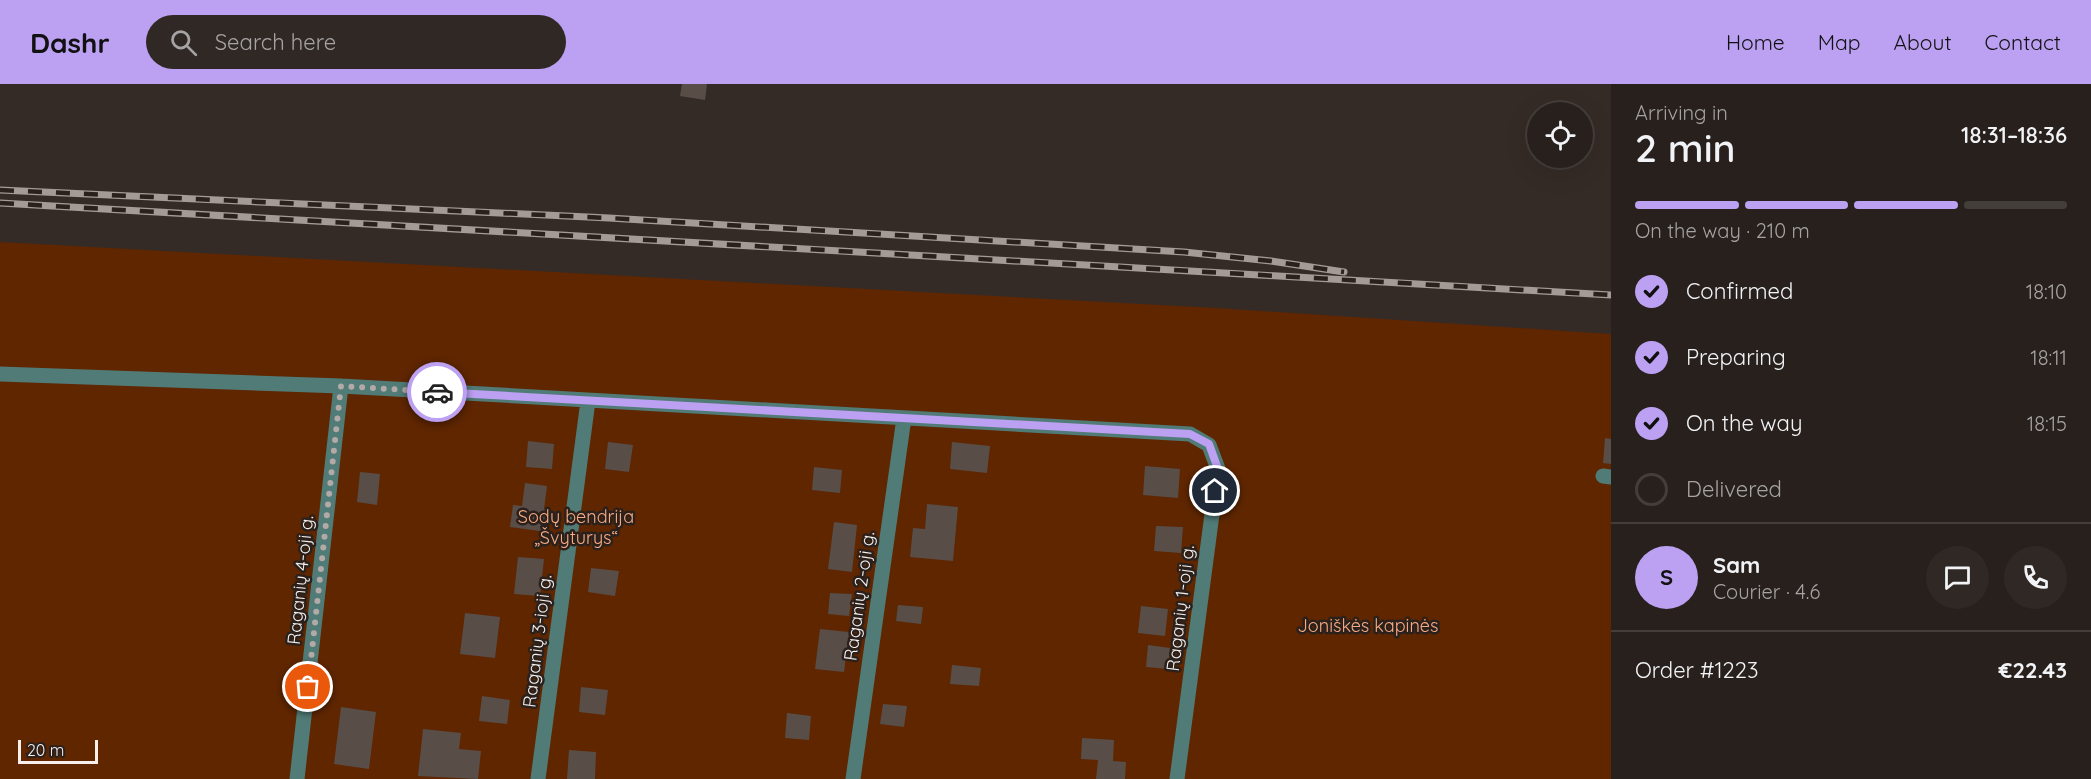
<!DOCTYPE html>
<html lang="en">
<head>
<meta charset="utf-8">
<style>
  body { margin:0; font-family:Quicksand,sans-serif; background:#302825; color:#f1f3f6; height:100vh; display:flex; flex-direction:column; font-size:22px; white-space:nowrap }
  * { box-sizing:border-box; margin:0 }
  p { font-size:20px; color:#a5a3a3 }
  .icon { flex:none; width:33px; height:33px; fill:none; stroke:currentColor; stroke-width:2; stroke-linecap:round; stroke-linejoin:round }
  .map { position:relative; flex:1; overflow:hidden }
  .details { display:flex; flex-direction:column; background:#28201c; width:480px }
  .details>* { flex:none }
  .tools { position:absolute; left:1527px; top:18px; display:grid; gap:12px }
  .tools a { display:grid; place-items:center; width:66px; height:66px; border-radius:50%; background:#28201c; box-shadow:0 6px 24px #0002,0 0 0 2px #443e3b; font-size:30px }
  .scale { position:absolute; left:18px; bottom:15px; width:80px; box-sizing:border-box; padding-left:6px; border:3px solid #f7efec; border-top:0; font-size:16px; line-height:21px; white-space:nowrap; color:#f7efec; -webkit-text-stroke:4px #2b211c; paint-order:stroke }
  .pin { position:absolute; display:grid; place-items:center; width:51px; height:51px; color:#fff; margin:-26px; border:3px solid #fff; border-radius:50%; box-shadow:0 2px 6px #0007 }
  .courier { position:absolute; display:grid; place-items:center; width:60px; height:60px; margin:-30px; border:4px solid #bca0f2; border-radius:50%; background:#fff; color:#222; box-shadow:0 2px 8px #0007 }
  .summary em { font-style:normal; font-weight:600 }
  .summary div { display:flex; flex-direction:column-reverse }
  .summary { display:flex; align-items:center; justify-content:space-between; height:102px; padding:0 24px }
  h1 { font-size:39px; font-weight:600; line-height:45px }
  .bar { display:grid; grid-template-columns:repeat(4,1fr); gap:9px 6px; align-content:center; height:72px; padding:0 24px }
  .bar i { height:8px; border-radius:4px; background:#443e3b }
  .bar .active { background:#bca0f2 }
  .bar p { grid-column:span 4 }
  .line { display:flex; align-items:center; gap:15px; padding:0 24px; border-top:2px solid #443e3b }
  .line div { flex:1 }
  .round { display:grid; place-items:center; flex:none; width:63px; height:63px; border-radius:32px; background:#302825 }
  ol { padding:0 24px; list-style:none }
  li { display:flex; align-items:center; gap:18px; height:66px }
  li p { margin-inline-start:auto }
  li .icon { padding:6px; border-radius:50%; background:#bca0f2; color:#111; stroke-width:4 }
  li:last-child { color:#a5a3a3 }
  li i { width:33px; height:33px; border:3px solid #443e3b; border-radius:50% }
  header { display:flex; align-items:center; gap:36px; box-sizing:border-box; height:84px; padding:0 30px; background:#bca0f2; color:#111 }
  header strong { font-size:28px }
  nav { display:flex; gap:33px; margin-inline-start:auto; font-size:21px }
  .search { width:420px; height:54px; background:#302825; display:flex; align-items:center; gap:15px; box-sizing:border-box; padding:0 21px; border-radius:33px; color:#a5a3a3; font-size:22px }
  main { display:flex; flex:1; min-height:0 }
  .map>svg:first-child { display:block }
  .green { fill:#5f2600 }
  .building { fill:#594d48 }
  .lines { fill:none; stroke-linecap:round; stroke-linejoin:round }
  .minor { stroke:#517b77; stroke-width:15 }
  .rail-casing { stroke:#a49b97; stroke-width:7 }
  .rail { stroke:#2b211c; stroke-width:4.5; stroke-dasharray:14; stroke-linecap:butt }
  .done { stroke:#b3aaa7; stroke-width:6; stroke-dasharray:0 10.8 }
  .route { stroke:#bca0f2; stroke-width:8 }
  .labels { text-anchor:middle; dominant-baseline:central; stroke-width:5; stroke-linejoin:round; paint-order:stroke }
  .park-label { font-size:18px; fill:#faab83; stroke:#2b211c }
  .street-label { font-size:18px; fill:#f7efec; stroke:#2b211c }
</style>
</head>
<body>
<header>
<strong>Dashr</strong>
<div class="search"><svg class="icon" aria-label="search" viewBox="0 0 24 24"><circle cx="10" cy="10" r="6"/><path d="M15 15l6 6"/></svg>Search here</div>
<nav><a>Home</a><a>Map</a><a>About</a><a>Contact</a></nav>
</header>
<main>
<div class="map">
<svg width="1611" height="695" viewBox="0 0 1611 695">
  <rect width="100%" height="100%" fill="#352b26"/>
  <path class="green" d="M0,158L1216,224L1611,250V695H0Z"/>
  <path class="building" d="M682,0H707L705,16L680,12Z
    M1605,354L1611,355V380L1603,379Z
    M528,357L554,360L552,385L526,383Z
    M608,358L633,361L629,388L605,385Z
    M952,358L990,362L987,389L950,385Z
    M1145,382L1180,385L1178,414L1143,411Z
    M814,383L842,386L840,409L812,406Z
    M360,388L380,390L377,421L357,418Z
    M525,399L547,402L544,425L550,426L547,448L510,443L513,421L522,422Z
    M927,420L958,423L953,477L910,473L913,444L925,445Z
    M834,438L857,441L852,488L828,485Z
    M1156,442L1183,443L1181,469L1154,467Z
    M518,473L544,475L540,512L514,510Z
    M591,484L619,487L615,512L588,508Z
    M830,509L852,510L849,532L828,530Z
    M898,521L923,523L921,540L896,537Z
    M1141,522L1168,525L1165,552L1138,549Z
    M465,529L500,533L495,574L460,570Z
    M820,545L849,548L844,588L815,585Z
    M1148,561L1170,564L1168,585L1146,583Z
    M952,581L981,584L979,602L950,600Z
    M581,603L608,606L605,631L579,628Z
    M482,612L510,616L507,640L479,637Z
    M883,620L907,622L904,643L880,640Z
    M341,623L376,628L369,685L334,680Z
    M787,629L811,632L809,656L785,654Z
    M423,645L461,649L459,665L481,667L478,695L418,692Z
    M1082,654L1114,656L1113,677L1126,678L1125,695H1096L1098,676L1081,675Z
    M569,666L596,668L595,695H567Z"/>
  <g class="lines">
    <path class="minor" d="M0,290L341,302L1190,350L1209,361L1218,385L1177,695
      M1603,392L1611,393
      M297,695L341,302
      M538,695L588,317
      M853,695L904,334"/>
    <defs>
      <path id="rail" d="M0,106L609,134L1184,168L1271,177L1344,188
        M0,119L1611,211"/>
    </defs>
    <use href="#rail" class="rail-casing"/>
    <use href="#rail" class="rail"/>
  </g>
  <g class="lines">
    <path class="done" d="M308,603L341,302L437,308"/>
    <path class="route" d="M437,308L1190,350L1209,360L1218,385L1215,407"/>
  </g>
  <g class="labels">
    <g class="park-label">
      <text x="576" y="432">Sodų bendrija<tspan x="576" dy="21">„Švyturys“</tspan></text>
      <text x="1368" y="541">Joniškės kapinės</text>
    </g>
    <g class="street-label">
      <text transform="translate(300 496) rotate(-84)">Raganių 4-oji g.</text>
      <text transform="translate(859 512) rotate(-82)">Raganių 2-oji g.</text>
      <text transform="translate(1180 524) rotate(-83)">Raganių 1-oji g.</text>
      <text transform="translate(537 557) rotate(-83)">Raganių 3-ioji g.</text>
    </g>
  </g>
</svg>
<div class="tools">
<a><svg class="icon" aria-label="locate" viewBox="0 0 24 24"><circle cx="12" cy="12" r="6"/><path d="M12 2v4M12 18v4M2 12h4M18 12h4"/></svg></a>
</div>
<div class="scale">20 m</div>
<div class="pin" style="left:308px;top:603px;background:#ea580c"><svg class="icon" aria-label="bag" viewBox="0 0 24 24"><path d="M5 8h14l-1 12H6zM9 8a3 3 0 0 1 6 0"/></svg></div>
<div class="pin" style="left:1215px;top:407px;background:#1f2937"><svg class="icon" aria-label="home" viewBox="0 0 24 24"><path d="M3 11l9-7 9 7M6 9v11h12V9"/></svg></div>
<div class="courier" style="left:437px;top:308px"><svg class="icon" aria-label="car" viewBox="0 0 24 24"><path d="M5 17H2v-5l4-1 3-4h7l3 4 3 1v5h-3M9 17h6M6 11h13"/><circle cx="7" cy="17" r="2"/><circle cx="17" cy="17" r="2"/></svg></div>
</div>
<section class="details">
<div class="summary"><div><h1>2 min</h1><p>Arriving in</p></div><em>18:31–18:36</em></div>
<div class="bar"><i class="active"></i><i class="active"></i><i class="active"></i><i></i><p>On the way · 210 m</p></div>
<ol>
<li><svg class="icon" aria-label="check" viewBox="0 0 24 24"><path d="M5 12l5 5 9-10"/></svg>Confirmed<p>18:10</p></li>
<li><svg class="icon" aria-label="check" viewBox="0 0 24 24"><path d="M5 12l5 5 9-10"/></svg>Preparing<p>18:11</p></li>
<li><svg class="icon" aria-label="check" viewBox="0 0 24 24"><path d="M5 12l5 5 9-10"/></svg>On the way<p>18:15</p></li>
<li><i></i>Delivered</li>
</ol>
<div class="line" style="height:108px"><b class="round" style="background:#bca0f2;color:#111">S</b><div><b>Sam</b><p>Courier · 4.6</p></div><a class="round"><svg class="icon" aria-label="chat" viewBox="0 0 24 24"><path d="M4 5h16v11H9l-5 4z"/></svg></a><a class="round"><svg class="icon" aria-label="phone" viewBox="0 0 24 24"><path d="M5 4h4l2 5-3 2q2 4 5 5l2-3 5 2v4C11 20 4 13 5 4z"/></svg></a></div>
<div class="line" style="height:78px"><div>Order #1223</div><b>€22.43</b></div>
</section>
</main>
</body>
</html>
